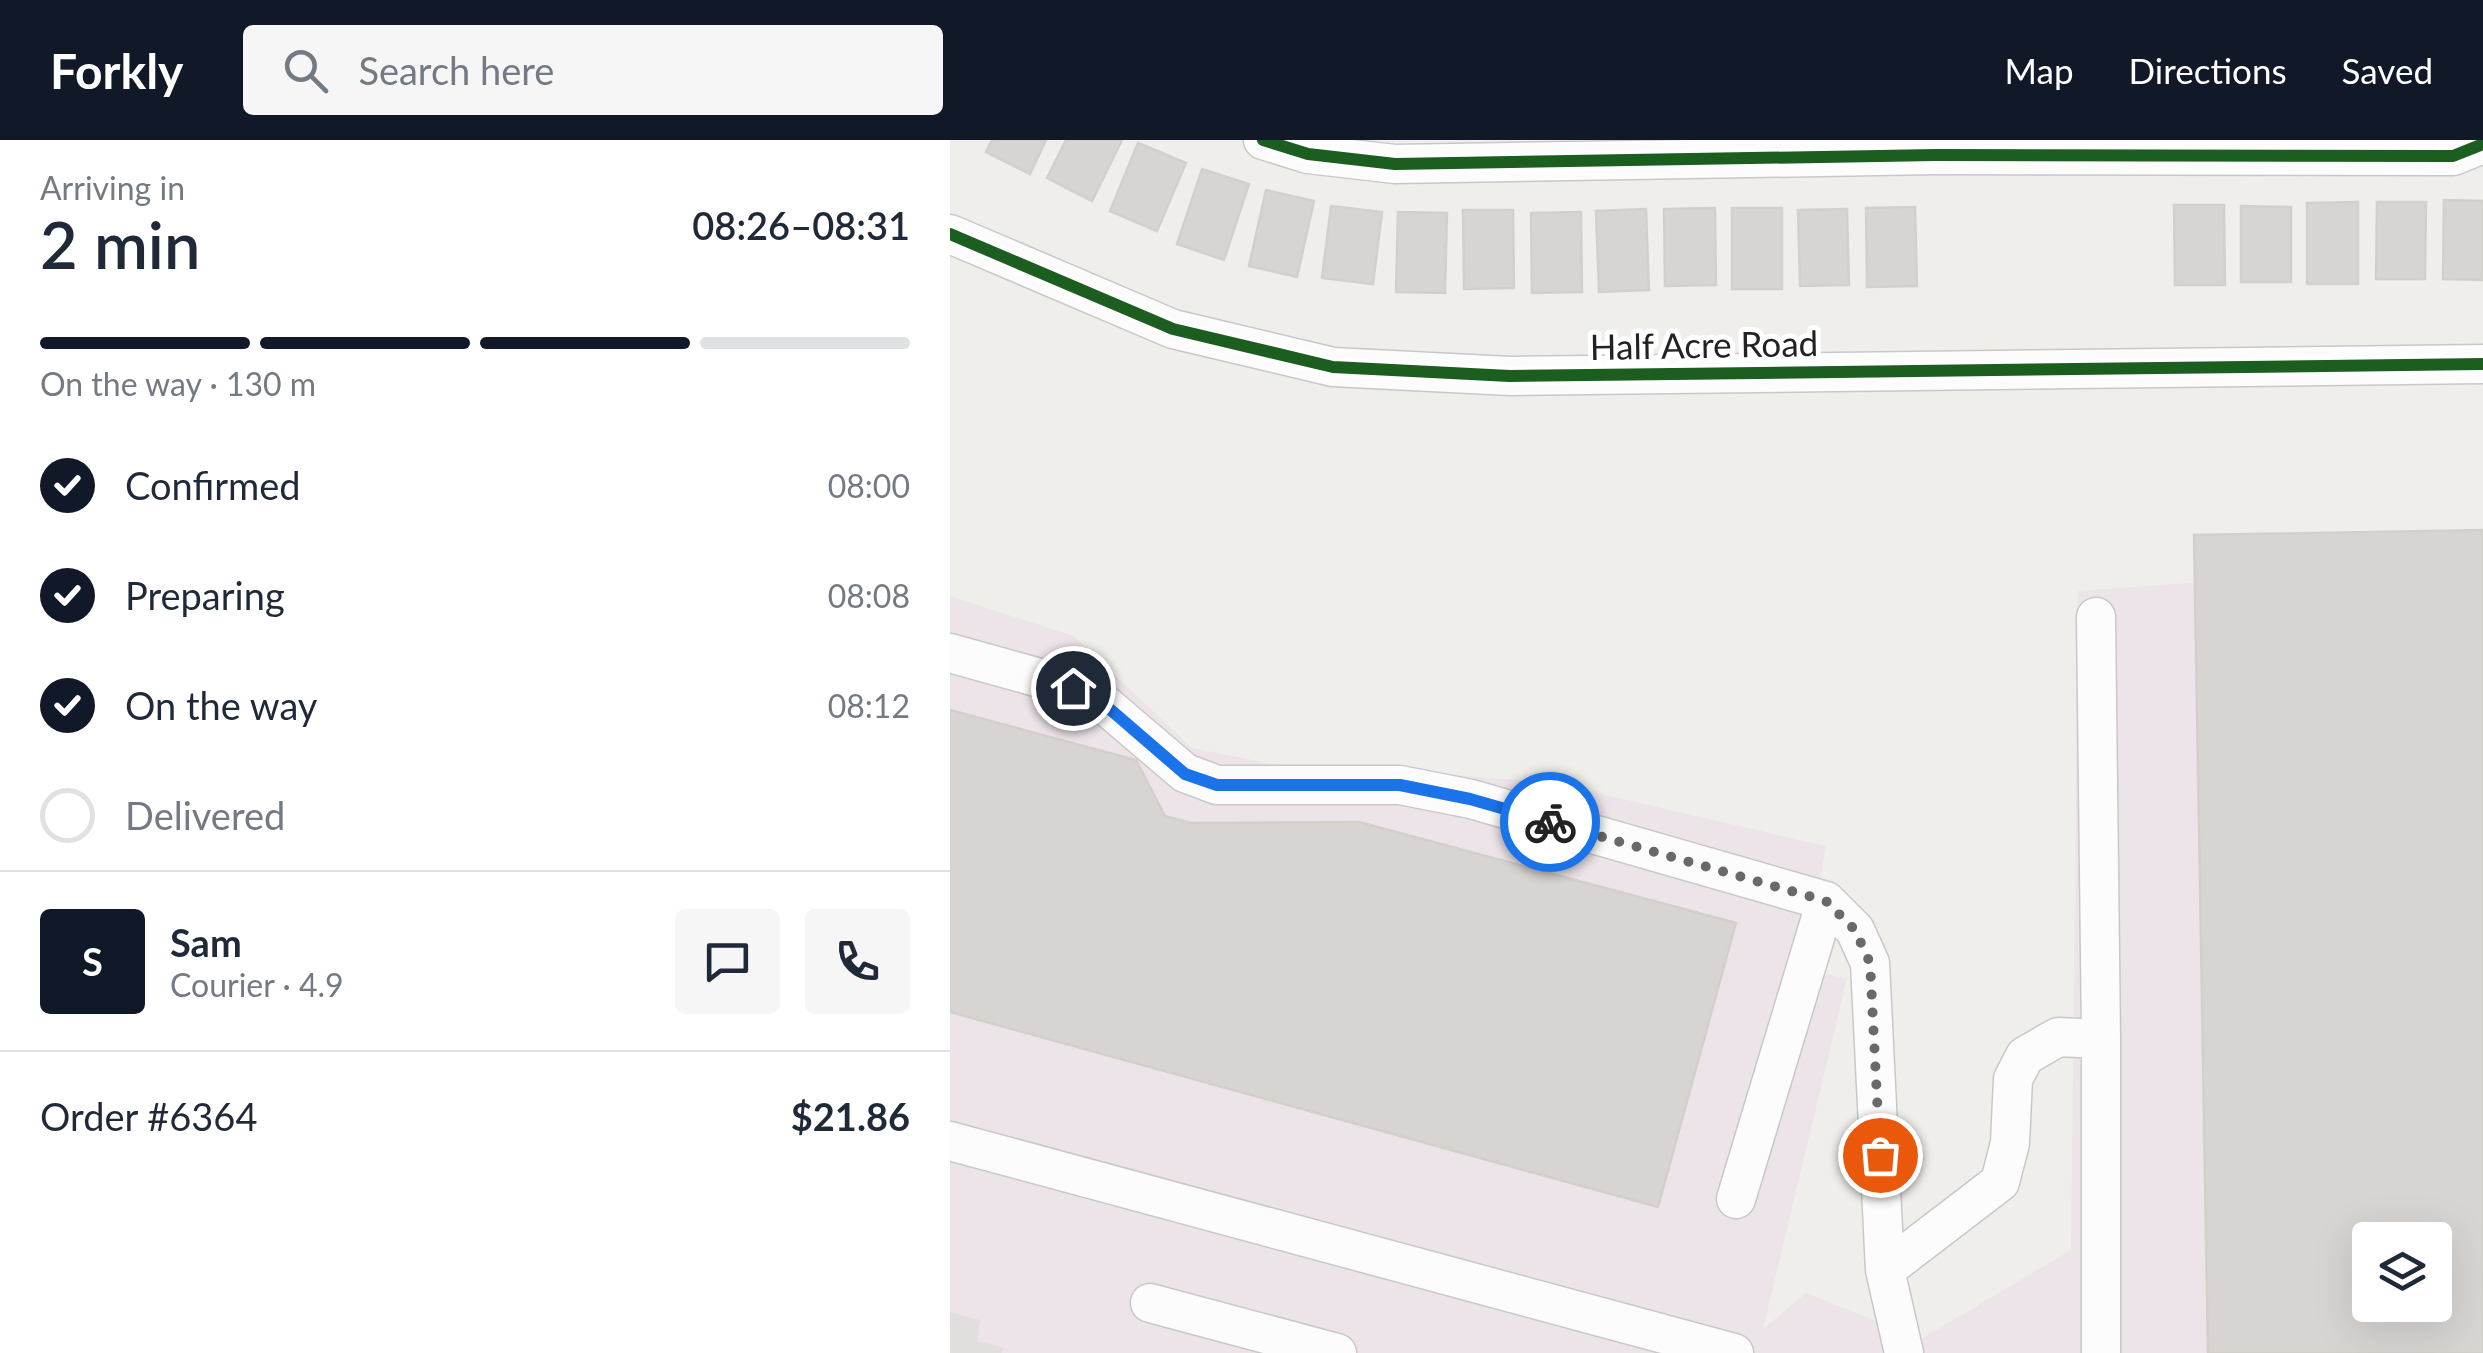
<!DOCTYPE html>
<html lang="en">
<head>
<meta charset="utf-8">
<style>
  body { margin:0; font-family:Lato,sans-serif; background:#f6f6f7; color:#1f2937; height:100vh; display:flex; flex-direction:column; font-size:38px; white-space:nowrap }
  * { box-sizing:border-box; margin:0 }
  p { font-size:32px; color:#747a83 }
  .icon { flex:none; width:55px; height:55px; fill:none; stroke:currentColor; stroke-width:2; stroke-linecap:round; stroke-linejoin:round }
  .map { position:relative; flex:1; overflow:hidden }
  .sheet { display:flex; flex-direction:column; background:#fff; width:950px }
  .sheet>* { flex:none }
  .tools { position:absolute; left:1402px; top:1082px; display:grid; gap:20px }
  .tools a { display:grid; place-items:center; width:100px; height:100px; border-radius:10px; background:#fff; box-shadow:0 10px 40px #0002; font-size:50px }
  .pin { position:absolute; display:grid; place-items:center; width:85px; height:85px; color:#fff; margin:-42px; border:5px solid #fff; border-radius:50%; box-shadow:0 2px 10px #0007 }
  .courier { position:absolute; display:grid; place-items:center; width:100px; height:100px; margin:-50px; border:8px solid #1a73e8; border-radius:50%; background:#fff; color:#222; box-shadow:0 2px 12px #0007 }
  .overview em { font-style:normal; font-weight:600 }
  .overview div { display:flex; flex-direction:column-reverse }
  .overview { display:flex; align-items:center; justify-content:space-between; height:170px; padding:0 40px }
  h1 { font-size:65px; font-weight:600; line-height:75px }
  .bar { display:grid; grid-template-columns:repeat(4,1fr); gap:15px 10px; align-content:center; height:120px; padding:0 40px }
  .bar i { height:12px; border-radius:8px; background:#e0e1e3 }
  .bar .current { background:#111827 }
  .bar p { grid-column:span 4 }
  .line { display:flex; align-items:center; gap:25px; padding:0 40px; border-top:2px solid #e0e1e3 }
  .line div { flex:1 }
  .round { display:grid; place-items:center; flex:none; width:105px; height:105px; border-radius:10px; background:#f6f6f7 }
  ol { padding:0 40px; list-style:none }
  li { display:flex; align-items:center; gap:30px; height:110px }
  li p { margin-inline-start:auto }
  li .icon { padding:10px; border-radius:50%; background:#111827; color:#fff; stroke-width:4 }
  li:last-child { color:#747a83 }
  li i { width:55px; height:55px; border:5px solid #e0e1e3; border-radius:50% }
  header { display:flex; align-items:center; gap:60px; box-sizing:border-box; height:140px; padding:0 50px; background:#111827; color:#fff }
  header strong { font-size:48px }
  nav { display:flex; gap:55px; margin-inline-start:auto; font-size:35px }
  .search { width:700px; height:90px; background:#f6f6f7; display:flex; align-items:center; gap:25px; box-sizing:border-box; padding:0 35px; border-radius:10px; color:#747a83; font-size:38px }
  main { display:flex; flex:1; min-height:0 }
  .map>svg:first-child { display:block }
  .industrial { fill:#ede4e9; fill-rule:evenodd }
  .parking { fill:#e0dfde }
  .building { fill:#d7d4d2; stroke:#d3d0cc; stroke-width:2.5; fill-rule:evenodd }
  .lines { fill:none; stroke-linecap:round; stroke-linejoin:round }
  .minor-casing { stroke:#c9c8c7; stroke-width:41 }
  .minor { stroke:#fdfcfc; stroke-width:38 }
  .cycleway-casing { stroke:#fff; stroke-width:19 }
  .cycleway { stroke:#1b5e20; stroke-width:12 }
  .done { stroke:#6a6968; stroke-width:10; stroke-dasharray:0 18 }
  .route { stroke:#1a73e8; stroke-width:12 }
  .labels { text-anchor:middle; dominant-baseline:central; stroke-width:10; stroke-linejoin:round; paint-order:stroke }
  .street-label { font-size:35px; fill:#222; stroke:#fff }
</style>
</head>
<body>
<header>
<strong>Forkly</strong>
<div class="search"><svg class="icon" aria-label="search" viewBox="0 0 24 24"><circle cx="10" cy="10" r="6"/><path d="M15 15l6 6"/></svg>Search here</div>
<nav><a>Map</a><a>Directions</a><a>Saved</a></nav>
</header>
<main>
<section class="sheet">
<div class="overview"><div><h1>2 min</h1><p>Arriving in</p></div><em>08:26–08:31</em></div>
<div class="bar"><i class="current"></i><i class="current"></i><i class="current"></i><i></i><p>On the way · 130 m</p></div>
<ol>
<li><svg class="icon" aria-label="check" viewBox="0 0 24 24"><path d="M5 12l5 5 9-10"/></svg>Confirmed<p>08:00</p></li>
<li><svg class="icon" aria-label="check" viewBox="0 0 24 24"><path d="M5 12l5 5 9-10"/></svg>Preparing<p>08:08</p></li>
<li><svg class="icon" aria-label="check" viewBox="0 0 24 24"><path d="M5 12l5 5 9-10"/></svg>On the way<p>08:12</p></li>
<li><i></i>Delivered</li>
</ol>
<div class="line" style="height:180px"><b class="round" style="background:#111827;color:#fff">S</b><div><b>Sam</b><p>Courier · 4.9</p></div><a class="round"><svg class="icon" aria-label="chat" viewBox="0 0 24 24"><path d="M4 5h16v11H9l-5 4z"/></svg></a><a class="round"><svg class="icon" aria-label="phone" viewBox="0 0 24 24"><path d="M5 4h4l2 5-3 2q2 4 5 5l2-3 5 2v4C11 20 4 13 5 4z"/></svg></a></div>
<div class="line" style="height:130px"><div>Order #6364</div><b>$21.86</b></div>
</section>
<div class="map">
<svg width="1533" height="1213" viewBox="0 0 1533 1213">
  <rect width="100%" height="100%" fill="#f0eeeb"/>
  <path class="industrial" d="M1533,422V1213H0V456L124,496L242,608L395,638L482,633L604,643L876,706L854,829L897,839L813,1189L856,1153L971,1199L1121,1110L1128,451ZM1420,1100H1485V1165H1420Z"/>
  <path class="parking" d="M0,1172L30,1180L27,1201L54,1208L52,1213H0Z"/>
  <path class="building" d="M42,0H96L80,34L36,12Z
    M116,0H172L142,61L97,38Z
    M188,3L236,23L207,91L160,71Z
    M252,29L299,44L274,120L227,104Z
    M316,50L364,61L347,137L299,126Z
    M1494,60L1533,61V140L1493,139Z
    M1408,62V144H1357V63Z
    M1427,62H1476L1475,139H1426Z
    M1224,65H1274L1275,145H1225Z
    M381,66L432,72L423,144L372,138Z
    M1291,66L1341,67V142H1291Z
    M965,67L967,146L917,147L916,68Z
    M765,68L766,145L715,146L714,69Z
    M782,68H832V149H782Z
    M696,69L699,150L649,152L646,71Z
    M897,69L899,145L850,146L848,70Z
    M513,70H563L564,148L514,149Z
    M448,72L497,73L495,153L446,152Z
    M631,72L632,152L582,153L581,73Z
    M1533,390V1213H1258L1244,395ZM1420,1100H1485V1165H1420Z
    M0,570L186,620L215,676L241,683L409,682L786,783L708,1067L0,872Z"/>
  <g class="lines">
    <defs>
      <path id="minor" d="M313,0L358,14L445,24L986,15L1503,16L1533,4
        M0,94L223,189L383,227L560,236L1533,224
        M1146,477L1151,899
        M0,513L140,552L235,633L267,645H450L521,659L876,761L905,790L920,823L935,1130L954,1213
        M0,1001L784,1213
        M786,1059L876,761
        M935,1130L1050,1042L1060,1003L1063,939L1075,916L1108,897L1151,899V1213
        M200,1163L387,1213"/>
    </defs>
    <use href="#minor" class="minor-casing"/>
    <use href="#minor" class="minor"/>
    <defs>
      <path id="cycleway" d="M313,0L358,14L445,24L986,15L1503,16L1533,4
        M0,94L223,189L383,227L560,236L1533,224"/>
    </defs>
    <use href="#cycleway" class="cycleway-casing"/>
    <use href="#cycleway" class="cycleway"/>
  </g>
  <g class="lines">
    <path class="done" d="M600,682L876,761L905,790L920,823L930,1015"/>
    <path class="route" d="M123,548L140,552L235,634L267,645H450L520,659L600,682"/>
  </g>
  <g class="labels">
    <g class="street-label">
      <text transform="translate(754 204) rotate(-1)">Half Acre Road</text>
    </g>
  </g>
</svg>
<div class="tools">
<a><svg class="icon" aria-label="layers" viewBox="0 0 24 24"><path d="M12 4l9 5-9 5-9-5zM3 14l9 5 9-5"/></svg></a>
</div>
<div class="pin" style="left:930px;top:1015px;background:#ea580c"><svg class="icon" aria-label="bag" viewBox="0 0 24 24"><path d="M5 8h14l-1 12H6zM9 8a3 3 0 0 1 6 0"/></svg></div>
<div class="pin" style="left:123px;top:548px;background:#1f2937"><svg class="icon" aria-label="home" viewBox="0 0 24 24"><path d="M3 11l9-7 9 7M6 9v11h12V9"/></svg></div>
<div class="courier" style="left:600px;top:682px"><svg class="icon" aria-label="bike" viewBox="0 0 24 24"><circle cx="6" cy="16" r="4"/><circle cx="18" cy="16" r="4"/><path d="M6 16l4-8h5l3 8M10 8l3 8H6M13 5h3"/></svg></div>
</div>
</main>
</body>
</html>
